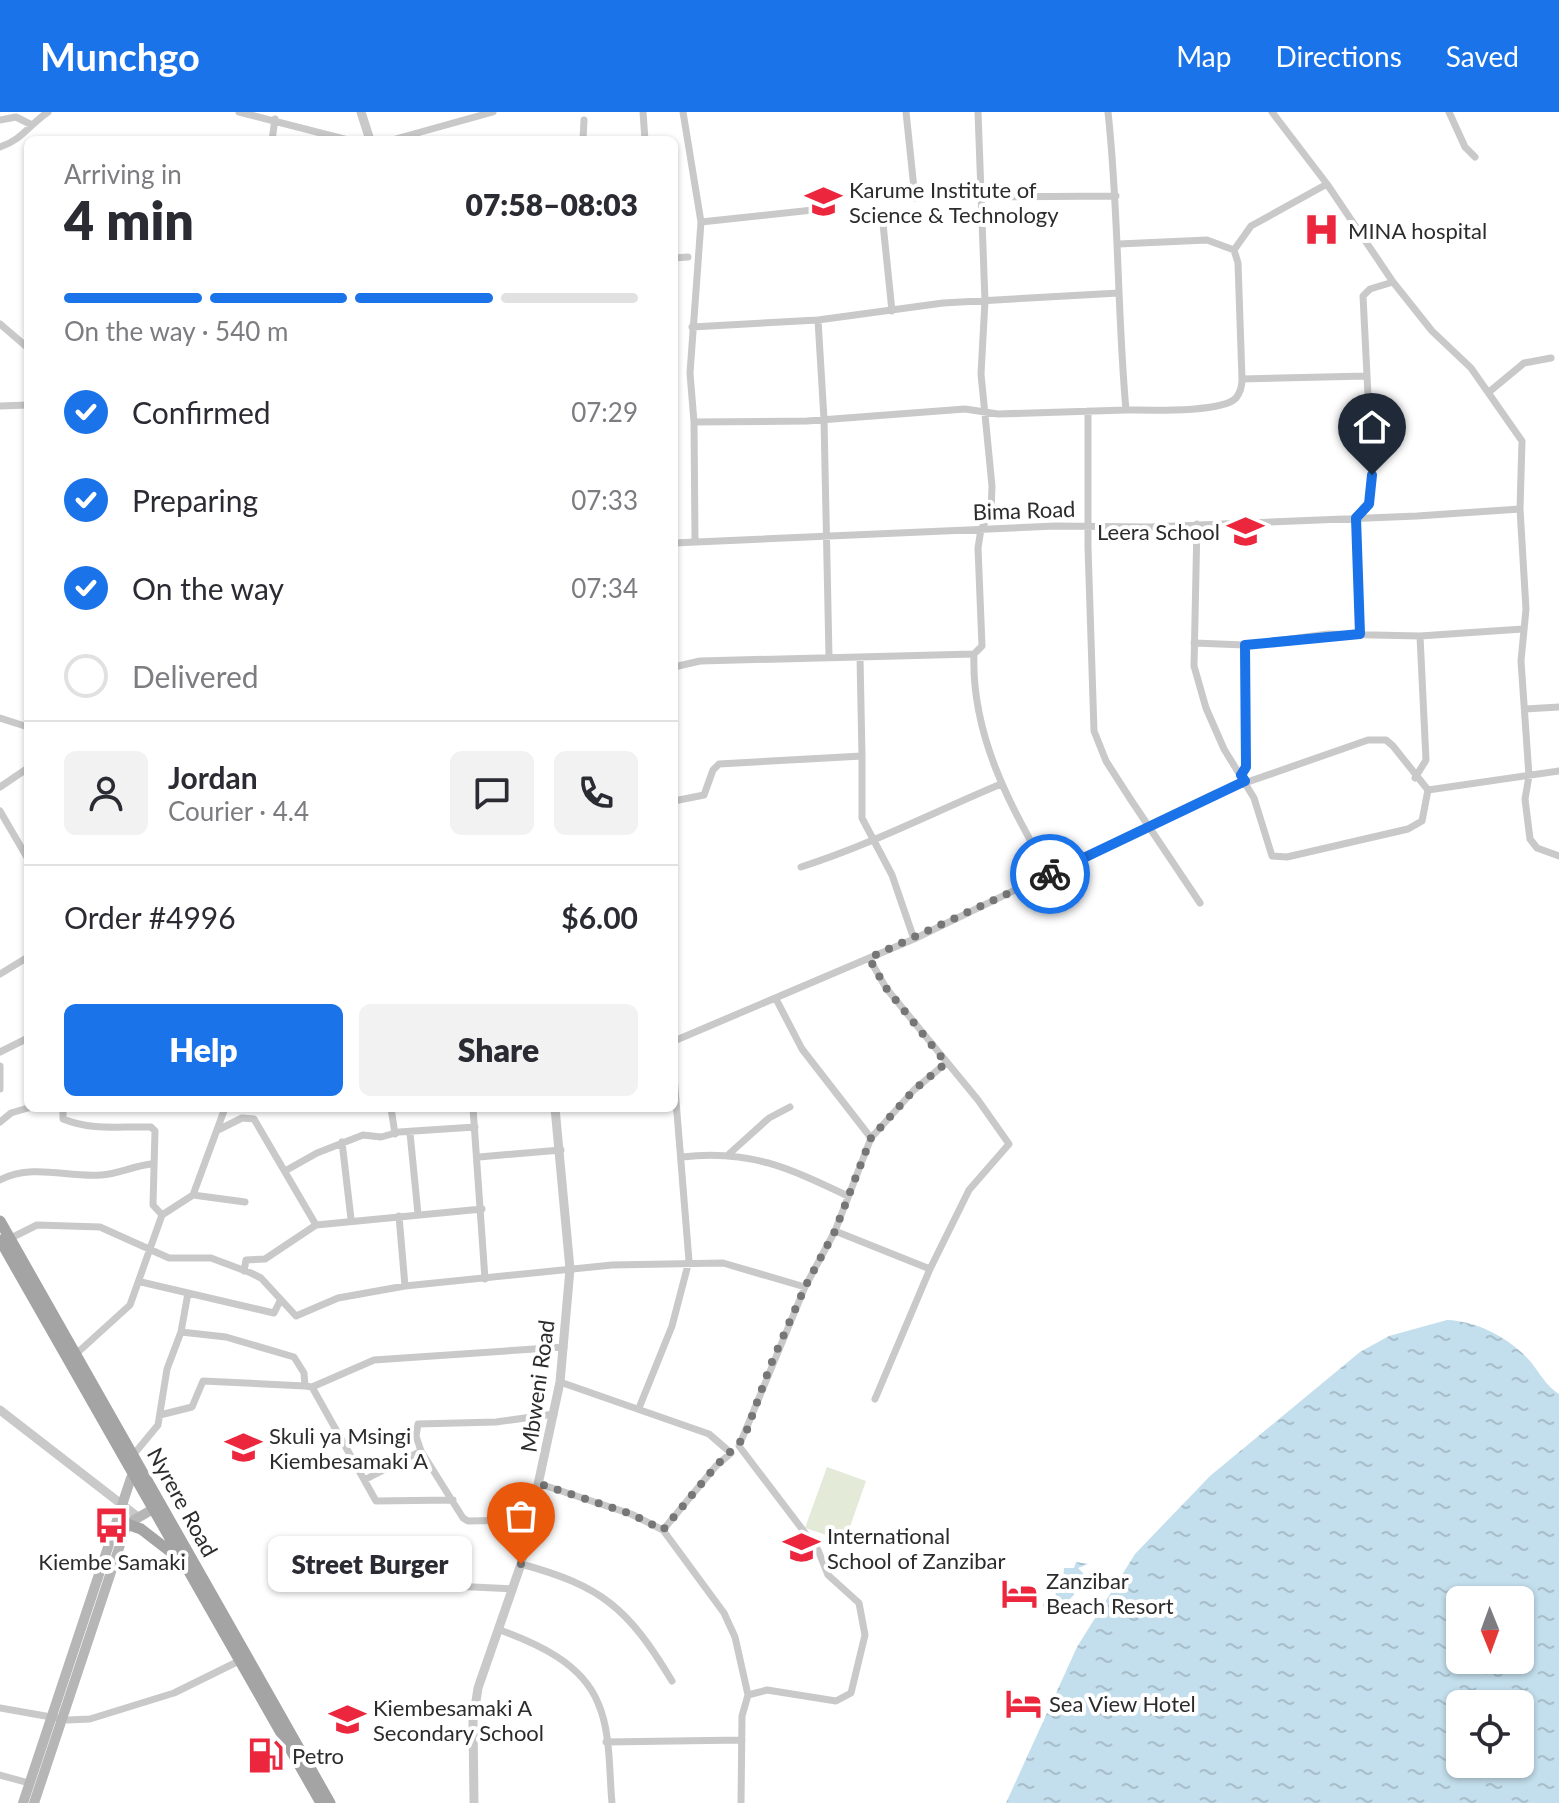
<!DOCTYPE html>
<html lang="en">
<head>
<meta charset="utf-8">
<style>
  body { margin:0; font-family:Lato,sans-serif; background:#f2f2f3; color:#2b2b33; height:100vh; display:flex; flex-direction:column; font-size:30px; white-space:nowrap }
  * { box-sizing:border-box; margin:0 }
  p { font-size:26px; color:#7c7c81 }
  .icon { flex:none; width:44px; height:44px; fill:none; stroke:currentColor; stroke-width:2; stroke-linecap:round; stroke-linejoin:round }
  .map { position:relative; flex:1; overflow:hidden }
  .side { position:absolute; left:24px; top:24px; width:654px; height:976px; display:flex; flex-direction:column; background:#fff; border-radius:12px; box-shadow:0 2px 6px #0004 }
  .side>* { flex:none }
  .needle { width:52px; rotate:179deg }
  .fabs { position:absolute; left:1446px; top:1474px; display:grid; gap:16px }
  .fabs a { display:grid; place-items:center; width:88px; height:88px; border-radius:12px; background:#fff; box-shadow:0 2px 6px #0004; font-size:40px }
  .pin { position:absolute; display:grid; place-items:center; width:68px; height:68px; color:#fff; margin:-82px -34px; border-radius:50% 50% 50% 0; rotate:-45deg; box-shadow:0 0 8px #0007 }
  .pin .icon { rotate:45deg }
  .courier { position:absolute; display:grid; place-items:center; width:80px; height:80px; margin:-40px; border:6px solid #1a73e8; border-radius:50%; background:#fff; color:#222; box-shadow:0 2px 10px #0007 }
  .bubble { position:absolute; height:56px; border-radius:12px; background:#fff; box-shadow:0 2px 6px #0004; font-size:26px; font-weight:800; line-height:56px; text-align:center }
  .headline em { font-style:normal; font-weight:800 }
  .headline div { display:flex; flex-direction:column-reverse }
  .headline { display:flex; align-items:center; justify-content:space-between; height:136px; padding:0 40px }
  h1 { font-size:52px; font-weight:800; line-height:60px }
  .bar { display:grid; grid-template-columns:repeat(4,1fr); gap:12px 8px; align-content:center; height:96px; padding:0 40px }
  .bar i { height:10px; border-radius:6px; background:#e1e1e2 }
  .bar .current { background:#1a73e8 }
  .bar p { grid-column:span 4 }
  .line { display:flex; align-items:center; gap:20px; padding:0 40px; border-top:2px solid #e1e1e2 }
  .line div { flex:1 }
  .round { display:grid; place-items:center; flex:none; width:84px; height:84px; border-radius:12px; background:#f2f2f3 }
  ol { padding:0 40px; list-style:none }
  li { display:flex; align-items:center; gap:24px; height:88px }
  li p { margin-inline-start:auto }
  li .icon { padding:8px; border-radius:50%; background:#1a73e8; color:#fff; stroke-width:4 }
  li:last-child { color:#7c7c81 }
  li i { width:44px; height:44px; border:4px solid #e1e1e2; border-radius:50% }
  .primary-button { display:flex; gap:16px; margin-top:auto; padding:16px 40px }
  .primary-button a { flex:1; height:92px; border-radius:12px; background:#1a73e8; color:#fff; font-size:32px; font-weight:800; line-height:92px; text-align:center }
  .primary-button a+a { background:#f2f2f3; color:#2b2b33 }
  header { display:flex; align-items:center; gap:48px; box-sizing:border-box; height:112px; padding:0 40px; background:#1a73e8; color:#fff }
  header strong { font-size:38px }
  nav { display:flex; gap:44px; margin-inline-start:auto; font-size:28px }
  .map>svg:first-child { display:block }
  .pitch { fill:#e3ead8 }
  .water { fill:url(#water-ripples); fill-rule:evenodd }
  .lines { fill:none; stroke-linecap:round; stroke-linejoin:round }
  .minor { stroke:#c9c9c9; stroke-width:7 }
  .tertiary { stroke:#c9c9c9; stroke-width:9 }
  .secondary { stroke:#b6b6b6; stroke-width:10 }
  .primary { stroke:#a4a4a4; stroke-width:11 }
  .done { stroke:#767676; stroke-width:8; stroke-dasharray:0 14.4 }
  .route { stroke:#1a73e8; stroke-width:10 }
  .labels { text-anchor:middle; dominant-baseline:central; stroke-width:8; stroke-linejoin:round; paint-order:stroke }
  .poi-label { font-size:22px; fill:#2c2c2c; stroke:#fff; text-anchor:start }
  .street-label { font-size:22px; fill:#2c2c2c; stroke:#fff }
</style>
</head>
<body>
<header>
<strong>Munchgo</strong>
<nav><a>Map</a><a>Directions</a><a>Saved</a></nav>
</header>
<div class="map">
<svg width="1559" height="1691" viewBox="0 0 1559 1691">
  <defs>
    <pattern id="water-ripples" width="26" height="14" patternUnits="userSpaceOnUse" patternTransform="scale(2)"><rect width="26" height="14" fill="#c3deec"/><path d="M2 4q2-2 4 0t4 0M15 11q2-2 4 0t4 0" fill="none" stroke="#a8bfcb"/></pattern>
  </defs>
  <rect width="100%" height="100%" fill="#fff"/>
  <path class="pitch" d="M827,1355L866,1369L845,1429L805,1416Z"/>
  <path class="water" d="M1447,1208C1477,1209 1510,1226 1530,1249C1539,1260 1547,1275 1559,1282V1691H1006L1077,1535L1135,1442L1210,1364L1360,1240L1389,1224ZM1460,1488H1520V1548H1460ZM1460,1592H1520V1652H1460Z
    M1076,1450L1088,1452L1078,1456L1088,1466L1073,1473L1074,1483L1060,1496L1058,1504L1052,1506L1045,1500L1043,1492L1056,1487L1055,1470H1063L1064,1456H1074Z"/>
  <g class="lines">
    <path class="minor" d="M239,0L348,28
      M643,0L645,28
      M683,0L701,110L690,261L694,310L695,429
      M906,0L915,86
      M978,0L985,189L981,262L992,374L991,401L981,417L978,436L982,534L974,542C971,621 1010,696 1050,762
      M1272,0L1327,72L1393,170L1432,219L1471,256L1522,329L1520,397L1526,497L1521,549L1529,664L1525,687L1530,727L1537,736L1559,744
      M1449,0L1465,35L1475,45
      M0,8L16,5L30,12
      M272,28L275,7
      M392,28L493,0
      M583,28L584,8
      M0,35C22,28 30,12 48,0
      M981,85L1116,84
      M882,102L892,199
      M701,110L822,97
      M1119,132L1207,128L1234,138L1251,114L1327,72
      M674,146L688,145
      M818,208L824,307L829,544
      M0,212L28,236
      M692,215L818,208L943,191L1119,181
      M1242,267L1367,264
      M1489,280L1524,251L1551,246
      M0,294L28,293
      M1126,298C1148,298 1222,301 1236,286C1240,281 1242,274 1242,267L1238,151L1234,138
      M1088,299V435L1094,619L1106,649L1131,688L1200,791
      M694,310L807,309L965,297L998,302L1126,298C1117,199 1119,99 1108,0
      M1197,412L1194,554L1206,596L1224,637L1254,686L1272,744L1287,745L1408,717L1422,709L1428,678
      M674,431L1055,414L1150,415L1417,404L1520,397
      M1360,522L1356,406L1369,392L1372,363L1363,184L1370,177L1393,170
      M1194,531L1245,533L1328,522L1420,524L1523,517
      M860,545L862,644
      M674,555L700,549L974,542
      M1525,597L1559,595
      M0,606L28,615
      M1241,663L1246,655L1245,533
      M1415,666L1426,648L1420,524
      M0,675L28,656
      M674,689L704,683L713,658L719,652L862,644V706L892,763L914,827
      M0,699L28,747
      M801,755C870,733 934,700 1001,672
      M869,846L886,876L978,988L1009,1032L969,1078L930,1157L875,1287
      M0,862L28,845
      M776,887L802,937L871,1026
      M674,929L914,827L1216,681L1368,628H1386L1393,634L1428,678L1559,659
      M0,940L28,926
      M0,954V977
      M63,996V1007C92,1019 121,1014 151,1015L155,1019L153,1093L162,1103
      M391,996L395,1022
      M473,996L485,1167
      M0,1010L11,1001L28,996
      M218,1018L242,1006L254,1007L316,1113
      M410,1021L418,1102
      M342,1030L351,1107
      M729,1042L769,1006L790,995
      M479,1045L561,1038
      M682,1045C749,1037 789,1056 848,1084
      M285,1059L317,1041L363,1023L381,1025L399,1020L475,1015
      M0,1068C33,1051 68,1066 101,1063C118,1062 133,1054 151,1052
      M193,1083L245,1090
      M399,1104L405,1174
      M835,1119L930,1157
      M7,1128L37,1113L100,1115L169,1146H211L251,1161L261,1166L296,1204L338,1186L405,1174L612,1153L723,1151L805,1175
      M244,1159L246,1148L265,1147L316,1113L482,1097
      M141,1170L274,1201L280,1189
      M181,1220L188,1181
      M76,1242L130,1193L162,1103L193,1083L225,996
      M560,1270L709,1322L731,1341L716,1354L663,1418
      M312,1275L376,1389L453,1388
      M639,1296L672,1214L689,1149L674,964
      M160,1303L192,1295L203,1269L305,1274
      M421,1339L416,1324L418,1312L496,1310L554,1302
      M134,1342L158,1313L167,1257L181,1220L226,1225L294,1245L304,1261L305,1274L312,1275L374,1248L564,1235
      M366,1367L421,1339L463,1406L468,1409L532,1408
      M540,1372L631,1402L663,1418L724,1501L735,1525L748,1583L742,1604L741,1691
      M521,1452C602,1474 628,1496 672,1569
      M431,1473L513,1477
      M500,1518C536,1531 582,1551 598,1591C611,1620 609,1660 612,1691
      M748,1583L767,1578L836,1589L851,1581L865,1523L859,1491L828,1463L818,1438L739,1334L805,1175L835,1119L871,1026L914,978L946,951
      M0,1596L68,1608L90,1607L174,1581L241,1548
      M606,1630L742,1628
      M0,1663L29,1671"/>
    <path class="tertiary" d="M361,0L370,28
      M0,1298L138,1405
      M474,1691L473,1609L478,1576L521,1452L560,1270L570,1157L555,996"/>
    <path class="secondary" d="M23,1691L131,1366L138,1358
      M34,1691L127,1412L160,1393"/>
    <path class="primary" d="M0,1109L330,1691
      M0,1128L321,1691
      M127,1412L141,1417L176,1444"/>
  </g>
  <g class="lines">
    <path class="done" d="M521,1452L540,1372L631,1402L663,1418L716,1354L744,1326L771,1252L805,1175L835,1119L871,1026L914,978L946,951L886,876L869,846L1050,762"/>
    <path class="route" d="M1050,762L1245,669L1241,663L1246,655L1245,533L1360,522L1356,406L1369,392L1372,363"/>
  </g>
  <defs>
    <symbol id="university-bare" viewBox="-9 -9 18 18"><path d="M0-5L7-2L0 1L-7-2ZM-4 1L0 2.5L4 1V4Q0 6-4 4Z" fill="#eb263d" stroke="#fff" stroke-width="2.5" paint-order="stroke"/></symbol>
    <symbol id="hospital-bare" viewBox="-9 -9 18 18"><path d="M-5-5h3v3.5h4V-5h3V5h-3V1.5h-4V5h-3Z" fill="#eb263d" stroke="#fff" stroke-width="2.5" paint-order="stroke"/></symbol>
    <symbol id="school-bare" viewBox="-9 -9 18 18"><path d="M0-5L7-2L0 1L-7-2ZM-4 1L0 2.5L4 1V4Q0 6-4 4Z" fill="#eb263d" stroke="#fff" stroke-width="2.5" paint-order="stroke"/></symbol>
    <symbol id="bus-bare" viewBox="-9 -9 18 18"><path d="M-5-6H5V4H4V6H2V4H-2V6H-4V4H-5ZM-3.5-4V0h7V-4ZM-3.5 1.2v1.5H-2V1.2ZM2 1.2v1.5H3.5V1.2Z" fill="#eb263d" stroke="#fff" stroke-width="2.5" paint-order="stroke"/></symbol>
    <symbol id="hotel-bare" viewBox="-9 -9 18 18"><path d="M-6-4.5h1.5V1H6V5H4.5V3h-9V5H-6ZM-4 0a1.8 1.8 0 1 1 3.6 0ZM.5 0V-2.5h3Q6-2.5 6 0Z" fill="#eb263d" stroke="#fff" stroke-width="2.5" paint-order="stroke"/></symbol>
    <symbol id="fuel-bare" viewBox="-9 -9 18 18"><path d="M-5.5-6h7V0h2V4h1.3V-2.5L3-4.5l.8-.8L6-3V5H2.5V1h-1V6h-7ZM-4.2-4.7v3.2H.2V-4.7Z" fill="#eb263d" stroke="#fff" stroke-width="2.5" paint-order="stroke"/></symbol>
  </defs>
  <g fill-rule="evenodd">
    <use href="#university-bare" x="798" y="64" width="51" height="51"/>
    <use href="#hospital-bare" x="1296" y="92" width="51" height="51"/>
    <use href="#school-bare" x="1220" y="394" width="51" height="51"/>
    <use href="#school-bare" x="218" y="1310" width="51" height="51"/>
    <use href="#bus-bare" x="86" y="1388" width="51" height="51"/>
    <use href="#school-bare" x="776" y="1410" width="51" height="51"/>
    <use href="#hotel-bare" x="994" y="1456" width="51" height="51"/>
    <use href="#hotel-bare" x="998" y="1566" width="51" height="51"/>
    <use href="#school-bare" x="322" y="1582" width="51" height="51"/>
    <use href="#fuel-bare" x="240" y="1618" width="51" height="51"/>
  </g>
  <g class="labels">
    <g class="poi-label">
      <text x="849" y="77">Karume Institute of<tspan x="849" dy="25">Science &amp; Technology</tspan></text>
      <text x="1348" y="118">MINA hospital</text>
      <text x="1220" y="419" text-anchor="end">Leera School</text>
      <text x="269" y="1323">Skuli ya Msingi<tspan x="269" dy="25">Kiembesamaki A</tspan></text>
      <text x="827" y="1423">International<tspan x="827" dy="25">School of Zanzibar</tspan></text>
      <text x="112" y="1449" text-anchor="middle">Kiembe Samaki</text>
      <text x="1046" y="1468">Zanzibar<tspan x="1046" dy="25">Beach Resort</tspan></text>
      <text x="1049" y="1591">Sea View Hotel</text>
      <text x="373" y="1595">Kiembesamaki A<tspan x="373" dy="25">Secondary School</tspan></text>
      <text x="292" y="1643">Petro</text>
    </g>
    <g class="street-label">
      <text transform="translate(1024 398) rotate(-2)">Bima Road</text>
      <text transform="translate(537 1274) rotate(-82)">Mbweni Road</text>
      <text transform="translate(183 1390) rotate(61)">Nyrere Road</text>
    </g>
  </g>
</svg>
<div class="fabs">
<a><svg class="needle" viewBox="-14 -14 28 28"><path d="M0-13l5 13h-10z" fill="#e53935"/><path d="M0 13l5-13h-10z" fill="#7c7c81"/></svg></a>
<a><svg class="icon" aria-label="locate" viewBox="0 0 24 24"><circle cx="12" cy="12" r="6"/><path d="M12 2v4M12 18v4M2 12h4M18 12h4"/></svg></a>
</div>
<div class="pin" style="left:521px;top:1452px;background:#ea580c"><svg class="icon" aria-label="bag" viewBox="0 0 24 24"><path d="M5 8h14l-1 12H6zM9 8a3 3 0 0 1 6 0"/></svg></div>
<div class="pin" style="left:1372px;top:363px;background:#1f2937"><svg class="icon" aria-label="home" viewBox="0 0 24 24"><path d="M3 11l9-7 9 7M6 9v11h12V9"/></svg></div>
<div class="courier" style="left:1050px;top:762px"><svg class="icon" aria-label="bike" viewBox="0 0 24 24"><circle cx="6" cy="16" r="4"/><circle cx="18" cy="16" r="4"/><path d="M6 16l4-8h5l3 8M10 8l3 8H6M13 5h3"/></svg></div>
<div class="bubble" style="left:268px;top:1424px;width:204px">Street Burger</div>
<section class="side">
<div class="headline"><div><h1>4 min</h1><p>Arriving in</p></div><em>07:58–08:03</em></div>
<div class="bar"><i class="current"></i><i class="current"></i><i class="current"></i><i></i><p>On the way · 540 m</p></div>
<ol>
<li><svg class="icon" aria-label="check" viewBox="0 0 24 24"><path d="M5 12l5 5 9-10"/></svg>Confirmed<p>07:29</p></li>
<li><svg class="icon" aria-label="check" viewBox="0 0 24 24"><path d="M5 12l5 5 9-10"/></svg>Preparing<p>07:33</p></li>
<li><svg class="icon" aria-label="check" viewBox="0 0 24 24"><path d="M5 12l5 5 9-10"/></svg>On the way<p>07:34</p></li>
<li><i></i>Delivered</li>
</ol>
<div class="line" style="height:144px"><a class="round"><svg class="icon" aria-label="person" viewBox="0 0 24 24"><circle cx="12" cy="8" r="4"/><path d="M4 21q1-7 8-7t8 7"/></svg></a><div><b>Jordan</b><p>Courier · 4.4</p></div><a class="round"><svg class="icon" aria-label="chat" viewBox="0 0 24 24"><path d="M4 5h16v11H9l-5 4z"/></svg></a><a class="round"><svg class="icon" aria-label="phone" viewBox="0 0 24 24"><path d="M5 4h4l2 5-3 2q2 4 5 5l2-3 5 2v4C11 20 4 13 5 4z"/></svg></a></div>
<div class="line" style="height:104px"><div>Order #4996</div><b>$6.00</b></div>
<div class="primary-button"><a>Help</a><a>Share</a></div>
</section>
</div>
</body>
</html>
